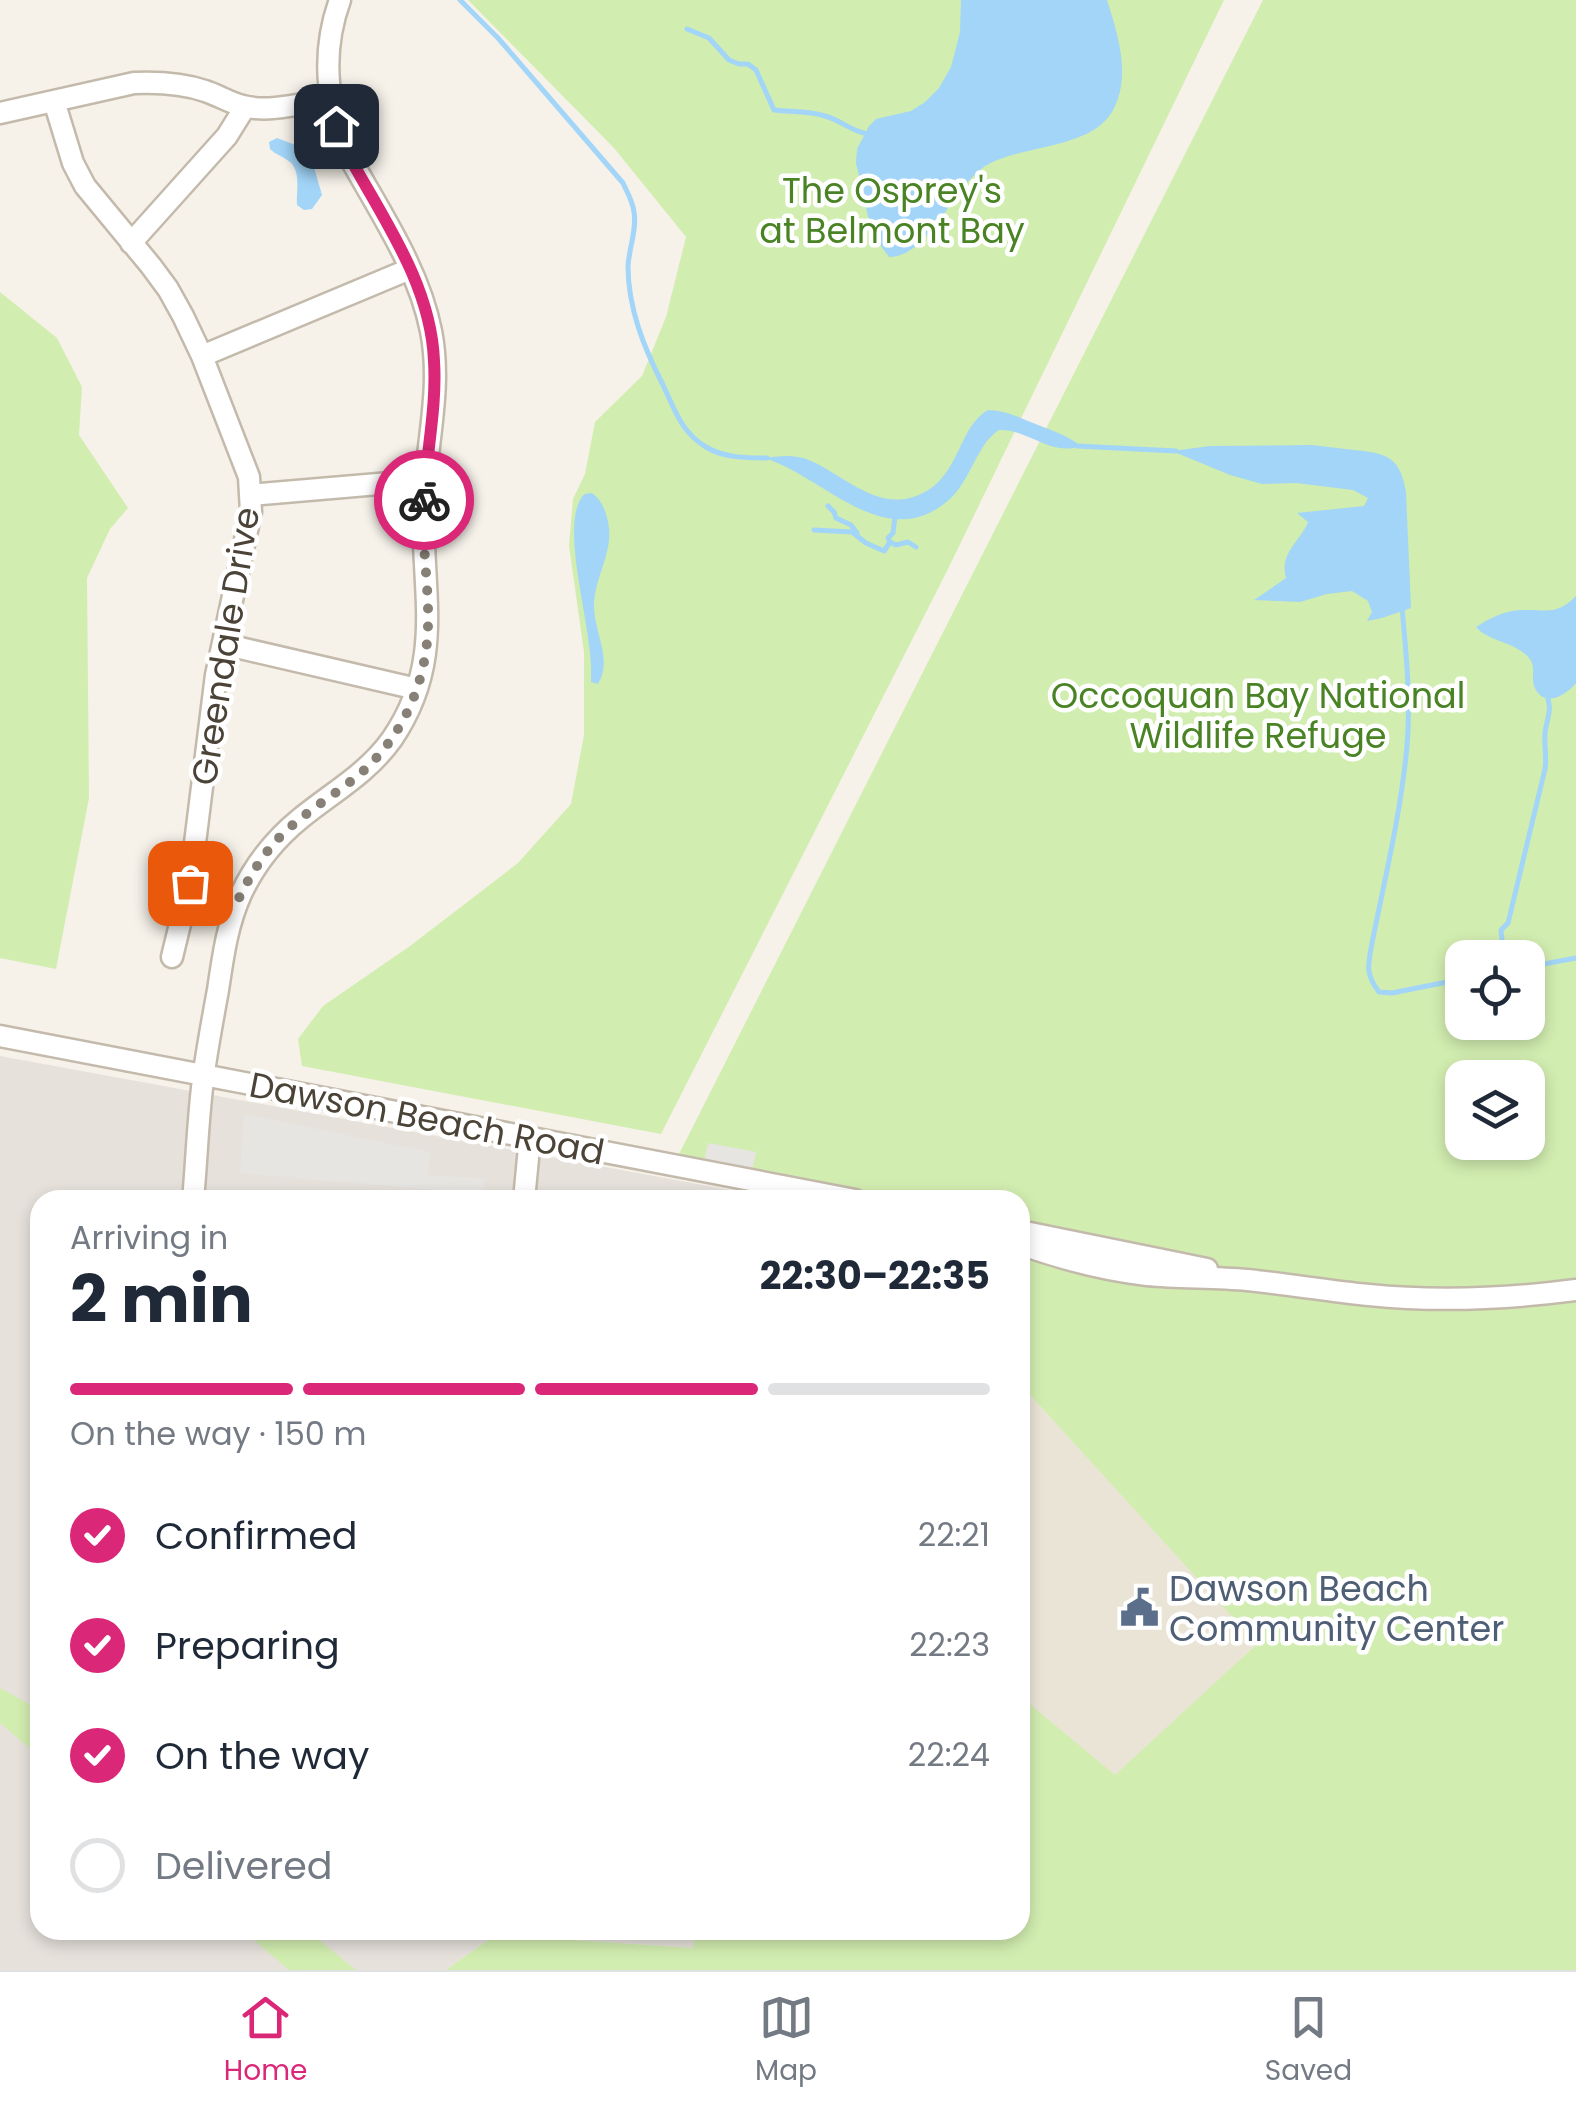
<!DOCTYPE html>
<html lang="en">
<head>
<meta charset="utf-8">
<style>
  body { margin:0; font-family:Poppins,sans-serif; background:#f6f6f7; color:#1f2937; height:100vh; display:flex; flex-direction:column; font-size:38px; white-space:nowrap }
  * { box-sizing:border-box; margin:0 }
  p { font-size:32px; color:#747a83 }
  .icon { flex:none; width:55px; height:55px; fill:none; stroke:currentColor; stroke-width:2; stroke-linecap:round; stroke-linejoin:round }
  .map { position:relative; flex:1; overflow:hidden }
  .drawer { position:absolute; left:30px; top:1190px; width:1000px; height:750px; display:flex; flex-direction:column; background:#fff; border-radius:30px; box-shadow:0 5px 15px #0003 }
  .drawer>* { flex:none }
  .tools { position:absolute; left:1445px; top:940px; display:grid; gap:20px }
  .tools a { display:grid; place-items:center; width:100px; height:100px; border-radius:20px; background:#fff; box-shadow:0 5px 15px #0003; font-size:50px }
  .pin { position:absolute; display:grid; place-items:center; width:85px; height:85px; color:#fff; margin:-42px; border-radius:20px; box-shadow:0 5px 15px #0006 }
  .courier { position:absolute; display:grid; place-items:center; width:100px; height:100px; margin:-50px; border:8px solid #db2777; border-radius:50%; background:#fff; color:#222; box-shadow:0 2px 12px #0007 }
  .summary em { font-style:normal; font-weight:700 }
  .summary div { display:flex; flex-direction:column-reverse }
  .summary { display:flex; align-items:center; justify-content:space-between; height:170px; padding:0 40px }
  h1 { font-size:65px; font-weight:700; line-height:75px }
  .bar { display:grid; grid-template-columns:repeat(4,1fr); gap:15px 10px; align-content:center; height:120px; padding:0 40px }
  .bar i { height:12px; border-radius:8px; background:#e0e1e3 }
  .bar .current { background:#db2777 }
  .bar p { grid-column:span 4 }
  ol { padding:0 40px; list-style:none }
  li { display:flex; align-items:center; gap:30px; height:110px }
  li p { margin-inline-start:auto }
  li .icon { padding:10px; border-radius:50%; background:#db2777; color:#fff; stroke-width:4 }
  li:last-child { color:#747a83 }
  li i { width:55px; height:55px; border:5px solid #e0e1e3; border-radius:50% }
  .tab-bar { display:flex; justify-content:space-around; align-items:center; height:140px; border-top:2px solid #e0e1e3; background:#fff; font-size:28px; color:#747a83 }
  .tab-bar a { display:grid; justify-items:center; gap:5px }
  .tab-bar .current { color:#db2777 }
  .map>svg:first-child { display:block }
  .residential { fill:#eae4d7 }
  .industrial { fill:#e6e1db }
  .green { fill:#d2edb0; fill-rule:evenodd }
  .parking { fill:#e7e5e2 }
  .water { fill:#a2d5f7 }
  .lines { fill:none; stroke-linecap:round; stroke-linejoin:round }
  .stream { stroke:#a2d5f7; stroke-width:5 }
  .minor-casing { stroke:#c3baab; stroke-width:25 }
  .minor { stroke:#fff; stroke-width:20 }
  .done { stroke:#878076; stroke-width:10; stroke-dasharray:0 18 }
  .route { stroke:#db2777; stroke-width:12 }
  .labels { text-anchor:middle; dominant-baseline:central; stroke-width:9; stroke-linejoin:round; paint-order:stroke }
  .park-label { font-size:35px; fill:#498324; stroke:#fff }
  .street-label { font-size:35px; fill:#4b4337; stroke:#fff }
  .service-label { font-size:35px; fill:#4e5e75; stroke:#fff; text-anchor:start }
</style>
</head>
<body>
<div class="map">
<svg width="1576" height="1970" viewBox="0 0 1576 1970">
  <rect width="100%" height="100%" fill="#f6f2ea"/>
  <path class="residential" d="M1020,1384L1257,1643L1089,1812L1020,1733Z"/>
  <path class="industrial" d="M0,1056L758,1195L757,1200H40V1930H695L694,1948L495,1935L446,1970H0Z"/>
  <path class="green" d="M468,0H1224L948,569L661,1134L302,1066L298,1039L323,1006L410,946L518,863L571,804L584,735V652L569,546L573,499L585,474L595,422L642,376L666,317L686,237L614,148Z
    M1263,0H1576V1970H446L495,1935L693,1948L695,1930H1020V1696L1115,1775L1257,1644L1020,1384V1200H912L676,1160ZM1462,958H1528V1022H1462ZM1462,1078H1528V1142H1462Z
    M0,292L57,338L82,387L79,435L128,508L110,529L87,578L89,798L56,969L0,958Z
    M0,1688L40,1710V1757L0,1723Z
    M242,1930H307L356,1970H289Z"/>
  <path class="parking" d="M244,1114L430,1152L428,1175L485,1179L483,1194L240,1173Z
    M708,1143L756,1152L752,1171L704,1162Z"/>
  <path class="water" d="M961,0H1107C1118,35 1132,77 1112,112C1090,149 1022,145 987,165C953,185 930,257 889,257L872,234L856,163L857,149L869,126L876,119L911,111L925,102L939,88L951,67L960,32Z
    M277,138L306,149L311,157L322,195L312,209L304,210L297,205C296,192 301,173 291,163C285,157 276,155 270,149L269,142Z
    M988,410C1004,411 1015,415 1028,421C1047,429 1064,433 1081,446C1050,457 1029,429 999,430C977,444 971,479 951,498C886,557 826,477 764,458C778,456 795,454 809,460C846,476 880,515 923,493C960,475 958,427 988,410Z
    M1312,445C1326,447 1340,448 1354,450C1387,453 1400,457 1406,492L1411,608L1382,618L1367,621L1372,612L1368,601L1352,591L1327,594L1300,602L1254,600L1286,578C1279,553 1300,542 1308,522L1297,513L1364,506L1368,498L1353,490L1296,483L1262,484L1230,475L1172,451L1210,446Z
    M592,493C603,501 607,514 609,528C612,554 594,580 594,606C594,633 613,659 598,684L591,682V678C594,632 561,537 580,500C584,493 585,494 592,493Z
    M1576,596V683C1567,694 1547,708 1536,690C1528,677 1540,666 1525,654C1510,641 1488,641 1476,627C1490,618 1505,610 1523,610C1548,609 1556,616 1576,596Z"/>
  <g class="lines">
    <path class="stream" d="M460,0L498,38L623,183C627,192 633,202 634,212C637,230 629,248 628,266C628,308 644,348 663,385C675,410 681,432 706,447C724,458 748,458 767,458
      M687,29L709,38L729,60L739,64H748L756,70L774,110C791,112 809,111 825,116C840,120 850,130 864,133
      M1077,446L1176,451
      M828,506L834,512L836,518L851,525L857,533
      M814,530L852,532L866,543L884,551L890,542L888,538L893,533L895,516
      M890,542L896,545L908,542L916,547
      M1402,607C1406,652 1411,700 1407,746C1401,812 1385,878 1372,943C1368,965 1365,974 1379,992L1392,993L1462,979
      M1504,958L1501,930L1508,923L1545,769C1547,757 1544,746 1545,733C1546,720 1552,713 1548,699
      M1528,967L1576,958"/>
    <defs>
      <path id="minor" d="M54,101L73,163L85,186L151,266L168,289L183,316L202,356L249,477L251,512L216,675L190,883L238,900
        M0,113L134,83C159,82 182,83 205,91C218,95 230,103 243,106C269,113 303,103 330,99
        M131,243L227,136L245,107
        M202,356L410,269
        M250,495L425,480
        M223,644L417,689
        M172,957L190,883
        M0,1036L855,1200
        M193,1200C197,1157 198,1114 204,1072C208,1044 213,1017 218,990C223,957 227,925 241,894C255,864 275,839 301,818C333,792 368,773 392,739C448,657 419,586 424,497C427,442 442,386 431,331C418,265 376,207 344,147C326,99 322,49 340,0
        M524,1200L530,1137
        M1020,1231L1207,1269
        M1020,1244C1062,1259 1103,1270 1147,1275C1180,1278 1214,1277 1247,1280C1287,1284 1328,1291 1369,1295C1438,1302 1507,1299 1576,1290"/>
    </defs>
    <use href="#minor" class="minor-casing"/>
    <use href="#minor" class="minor"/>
  </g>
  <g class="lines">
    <path class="done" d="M190,883L238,900C251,874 265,850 287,830C308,811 332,796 354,779C391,749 415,708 424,662C435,609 420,554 424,500"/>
    <path class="route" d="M336,126L344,147C380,215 431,282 434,361C437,407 426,454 424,500"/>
  </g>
  <defs>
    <symbol id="civic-bare" viewBox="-9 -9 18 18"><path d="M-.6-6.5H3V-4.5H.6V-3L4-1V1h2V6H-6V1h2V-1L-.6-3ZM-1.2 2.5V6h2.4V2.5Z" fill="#5c6f8a" stroke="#fff" stroke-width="2.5" paint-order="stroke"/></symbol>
  </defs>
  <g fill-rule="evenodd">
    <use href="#civic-bare" x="1112" y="1580" width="55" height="55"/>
  </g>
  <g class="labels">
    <g class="park-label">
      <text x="892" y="190">The Osprey's<tspan x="892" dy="40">at Belmont Bay</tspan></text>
      <text x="1258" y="695">Occoquan Bay National<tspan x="1258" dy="40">Wildlife Refuge</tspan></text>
    </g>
    <g class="street-label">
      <text transform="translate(225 646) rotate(-81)">Greendale Drive</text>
      <text transform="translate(427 1118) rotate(11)">Dawson Beach Road</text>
    </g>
    <g class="service-label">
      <text x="1169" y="1588">Dawson Beach<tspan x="1169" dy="40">Community Center</tspan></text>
    </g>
  </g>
</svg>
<div class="tools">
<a><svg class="icon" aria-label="locate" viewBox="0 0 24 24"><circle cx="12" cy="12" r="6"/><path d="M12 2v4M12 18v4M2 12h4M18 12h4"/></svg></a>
<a><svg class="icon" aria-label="layers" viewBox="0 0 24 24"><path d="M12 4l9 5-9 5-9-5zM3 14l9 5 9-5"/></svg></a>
</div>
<div class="pin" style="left:190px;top:883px;background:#ea580c"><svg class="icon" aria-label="bag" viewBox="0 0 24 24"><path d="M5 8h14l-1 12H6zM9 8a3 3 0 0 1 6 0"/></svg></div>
<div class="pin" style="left:336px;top:126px;background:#1f2937"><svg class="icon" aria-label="home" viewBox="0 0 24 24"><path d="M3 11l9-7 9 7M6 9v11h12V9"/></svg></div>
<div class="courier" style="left:424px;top:500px"><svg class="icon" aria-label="bike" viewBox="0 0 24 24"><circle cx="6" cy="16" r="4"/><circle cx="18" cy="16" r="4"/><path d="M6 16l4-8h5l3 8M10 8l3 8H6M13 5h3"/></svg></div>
<section class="drawer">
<div class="summary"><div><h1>2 min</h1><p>Arriving in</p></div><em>22:30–22:35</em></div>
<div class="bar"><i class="current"></i><i class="current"></i><i class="current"></i><i></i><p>On the way · 150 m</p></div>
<ol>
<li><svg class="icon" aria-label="check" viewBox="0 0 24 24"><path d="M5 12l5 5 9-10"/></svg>Confirmed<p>22:21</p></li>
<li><svg class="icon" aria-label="check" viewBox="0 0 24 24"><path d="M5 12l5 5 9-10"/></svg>Preparing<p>22:23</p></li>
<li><svg class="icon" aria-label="check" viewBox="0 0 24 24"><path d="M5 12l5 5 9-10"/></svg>On the way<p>22:24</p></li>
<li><i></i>Delivered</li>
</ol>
</section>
</div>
<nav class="tab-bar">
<a class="current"><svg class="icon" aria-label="home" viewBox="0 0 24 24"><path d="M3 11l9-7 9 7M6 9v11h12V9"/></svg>Home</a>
<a><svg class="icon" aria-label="map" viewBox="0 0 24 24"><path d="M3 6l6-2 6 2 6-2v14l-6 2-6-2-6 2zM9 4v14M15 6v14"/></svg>Map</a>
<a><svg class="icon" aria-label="saved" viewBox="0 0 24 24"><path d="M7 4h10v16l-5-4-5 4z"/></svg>Saved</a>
</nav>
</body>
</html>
